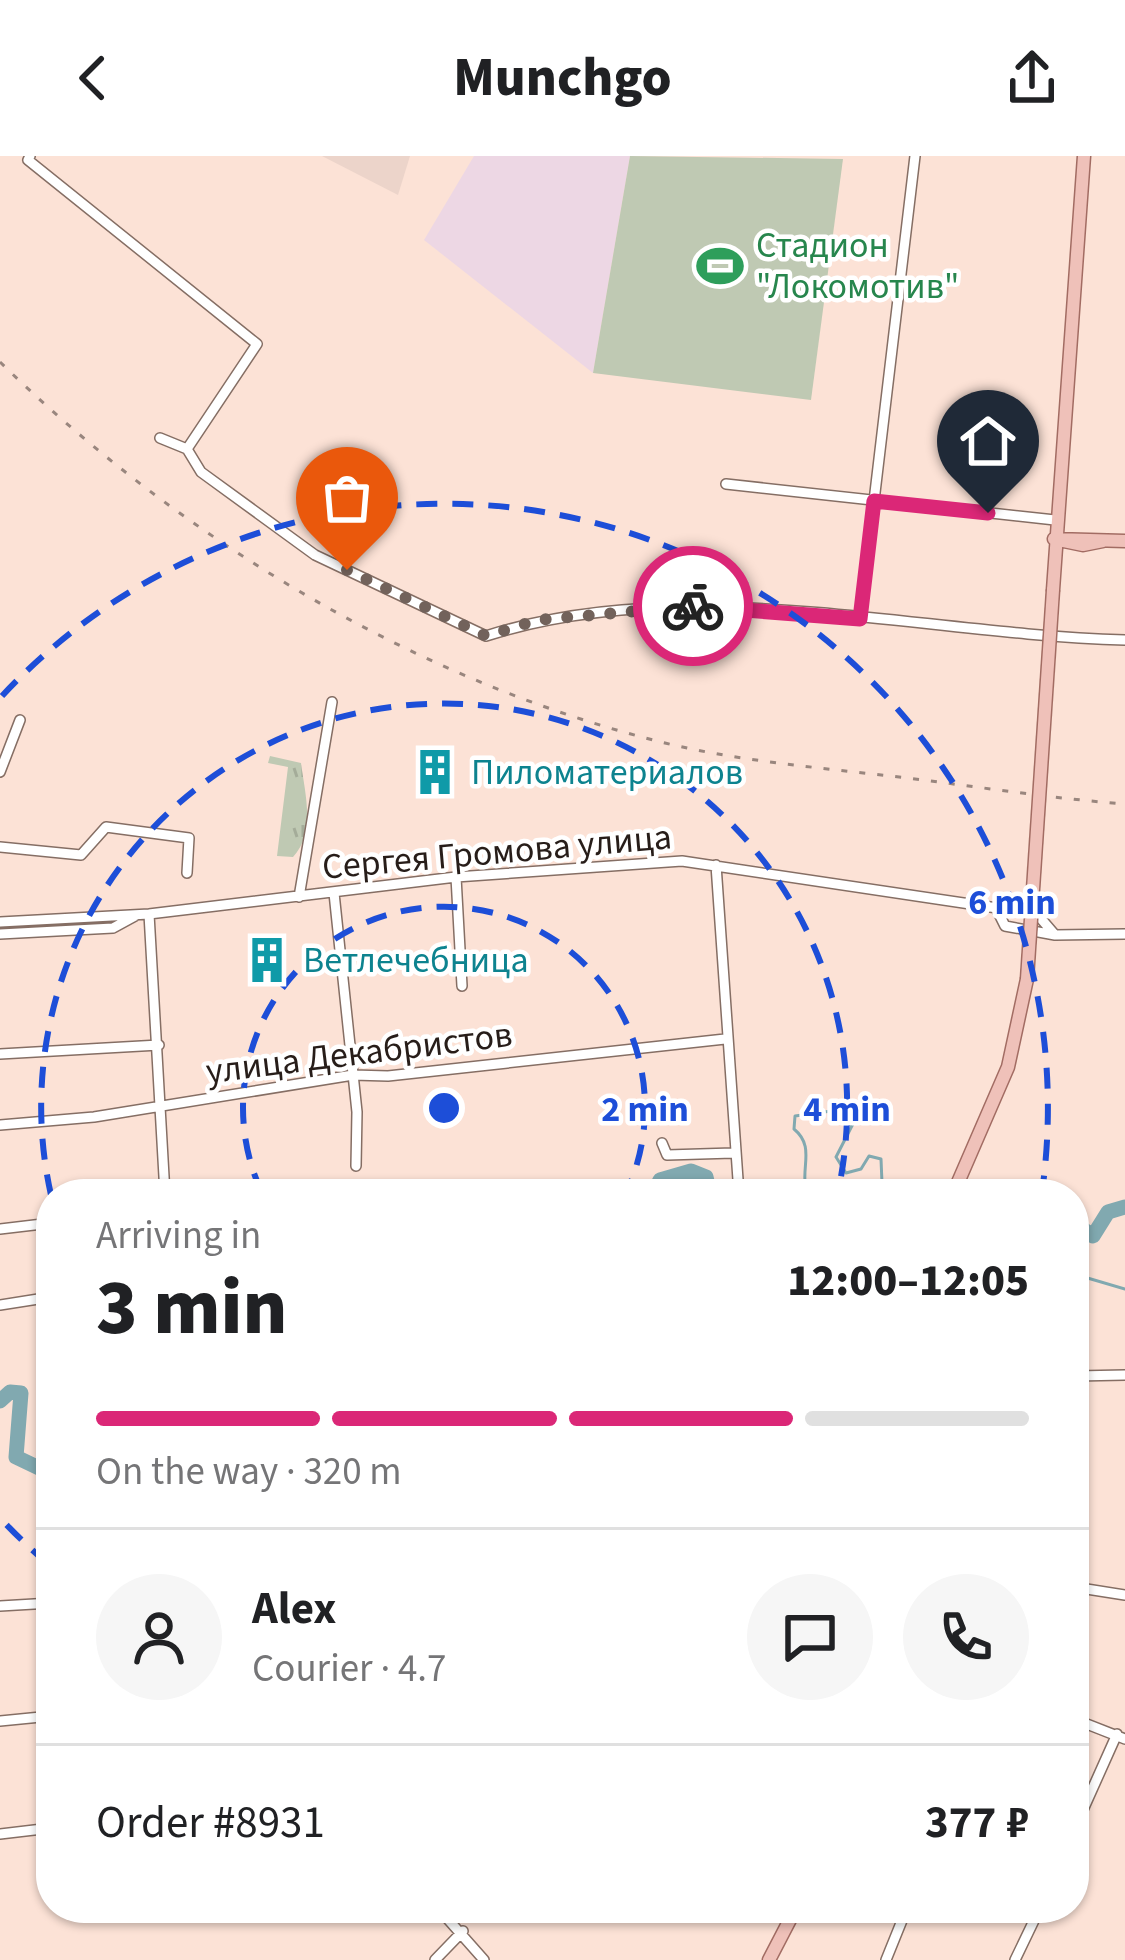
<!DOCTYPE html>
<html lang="en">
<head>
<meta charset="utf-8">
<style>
  body { margin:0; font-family:"Source Sans 3",sans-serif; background:#f6f6f6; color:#202124; height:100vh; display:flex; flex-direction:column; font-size:45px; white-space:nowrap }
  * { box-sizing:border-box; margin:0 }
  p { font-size:39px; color:#757577 }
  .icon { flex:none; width:66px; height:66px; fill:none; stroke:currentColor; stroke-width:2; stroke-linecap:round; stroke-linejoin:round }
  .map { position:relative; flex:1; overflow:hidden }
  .panel { position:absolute; left:36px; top:1023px; width:1053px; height:744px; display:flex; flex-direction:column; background:#fff; border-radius:48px; box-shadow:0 3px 9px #0004 }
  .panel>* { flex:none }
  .pin { position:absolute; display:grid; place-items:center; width:102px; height:102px; color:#fff; margin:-123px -51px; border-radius:50% 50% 50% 0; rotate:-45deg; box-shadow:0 0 12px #0007 }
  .pin .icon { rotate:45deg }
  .courier { position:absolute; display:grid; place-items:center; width:120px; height:120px; margin:-60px; border:9px solid #db2777; border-radius:50%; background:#fff; color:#222; box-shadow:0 3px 15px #0007 }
  .summary em { font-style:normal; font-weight:800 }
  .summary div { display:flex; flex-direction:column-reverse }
  .summary { display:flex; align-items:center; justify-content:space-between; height:204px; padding:0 60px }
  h1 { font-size:78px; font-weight:800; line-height:90px }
  .bar { display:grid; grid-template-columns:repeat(4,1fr); gap:18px 12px; align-content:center; height:144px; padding:0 60px }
  .bar i { height:15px; border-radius:9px; background:#e0e0e0 }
  .bar .on { background:#db2777 }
  .bar p { grid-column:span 4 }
  .line { display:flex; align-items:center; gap:30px; padding:0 60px; border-top:3px solid #e0e0e0 }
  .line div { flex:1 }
  .round { display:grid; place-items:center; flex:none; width:126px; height:126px; border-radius:63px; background:#f6f6f6 }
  header { display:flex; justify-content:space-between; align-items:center; height:156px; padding:0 60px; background:#fff; font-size:54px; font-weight:800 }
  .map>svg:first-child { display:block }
  .education { fill:#ecd4ca }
  .medical { fill:#edd7e4 }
  .grass { fill:url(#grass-tufts) }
  .pitch { fill:#bfc9b3 }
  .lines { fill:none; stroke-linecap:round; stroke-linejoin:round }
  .stream { stroke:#81a9b0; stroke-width:3 }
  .river { stroke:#81a9b0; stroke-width:15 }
  .minor-casing { stroke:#856e64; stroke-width:12 }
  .major-casing { stroke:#a26c63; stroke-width:15 }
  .minor { stroke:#fff; stroke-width:9 }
  .major { stroke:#efc1b9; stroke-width:12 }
  .rail { stroke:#99867e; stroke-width:3; stroke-dasharray:6 12; stroke-linecap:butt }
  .major-bridge-casing { stroke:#a26c63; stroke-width:15; stroke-linecap:butt }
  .major-bridge { stroke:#efc1b9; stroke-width:12 }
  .done { stroke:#72625b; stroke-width:12; stroke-dasharray:0 21.6 }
  .route { stroke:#db2777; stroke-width:15 }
  .ring { fill:none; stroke:#1d4ed8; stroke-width:6; stroke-dasharray:21 15 }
  .labels { text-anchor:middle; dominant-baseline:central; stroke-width:9; stroke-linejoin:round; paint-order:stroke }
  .leisure-label { font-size:36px; fill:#27864d; stroke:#fff; text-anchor:start }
  .culture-label { font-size:36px; fill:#0d838f; stroke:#fff; text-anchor:start }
  .street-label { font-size:36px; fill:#271d19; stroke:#fff }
  .centre { fill:#1d4ed8; stroke:#fff; stroke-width:6 }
  .ring-label { font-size:36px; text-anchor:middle; font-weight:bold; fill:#1d4ed8; stroke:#fff; stroke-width:9; stroke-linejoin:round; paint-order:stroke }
</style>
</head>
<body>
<header><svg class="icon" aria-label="back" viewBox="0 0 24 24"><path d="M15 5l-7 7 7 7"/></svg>Munchgo<svg class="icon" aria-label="share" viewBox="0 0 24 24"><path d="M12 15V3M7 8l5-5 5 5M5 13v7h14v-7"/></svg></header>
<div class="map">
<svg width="1125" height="1804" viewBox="0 0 1125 1804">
  <defs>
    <pattern id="grass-tufts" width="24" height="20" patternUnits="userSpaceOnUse" patternTransform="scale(3)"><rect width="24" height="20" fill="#bfc9b3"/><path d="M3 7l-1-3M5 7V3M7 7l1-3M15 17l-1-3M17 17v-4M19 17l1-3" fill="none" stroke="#a4ac99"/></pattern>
  </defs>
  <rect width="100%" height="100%" fill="#fce2d6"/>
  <path class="education" d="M322,0H410L398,39Z"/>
  <path class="medical" d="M474,0H630L593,217L424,84Z"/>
  <path class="grass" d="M270,600L301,607C305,638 316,676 293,701L277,700L288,611L268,607Z"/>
  <path class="pitch" d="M630,0L843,3L811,244L593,217Z"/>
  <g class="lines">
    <path class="stream" d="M808,1038C798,1014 817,992 794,973L795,960L853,952L857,960L836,1001L846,1017L861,1013L869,1000L881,1003L882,1027L890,1038
      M1074,1118L1125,1133"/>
    <path class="river" d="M653,1038L660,1024L691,1015L706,1021L710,1038
      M1074,1067L1093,1080L1108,1056L1125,1051
      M0,1245L10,1236L21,1237L16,1301L39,1312L51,1309"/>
    <defs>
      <path id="minor" d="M30,0L28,4L257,188L187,293
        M160,282L187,293L201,316L315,399L486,480C691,415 915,478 1125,484
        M726,328L1055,364
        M860,463L915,0
        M0,616L20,564
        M0,691L81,699L106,671L189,682L187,717
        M716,709L739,1038
        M456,721L462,830
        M334,737L357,956L356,1010
        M299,741L332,546
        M996,752L1005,770L1055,779L1125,778
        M149,758L165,1038
        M0,766L149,758L456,721L682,705L1037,758L1055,779
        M0,778L113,772L135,760
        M0,898L159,889
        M0,969L94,961L353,919L388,920L725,883
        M662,987L667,999L733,997
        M0,1073L51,1067
        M0,1149L51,1141
        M1076,1220L1125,1219
        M1074,1311L1083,1133
        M1074,1431L1125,1439
        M0,1450L51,1447
        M1074,1563L1125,1583
        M0,1565L51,1560
        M1074,1674L1117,1578
        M0,1678L51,1672
        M438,1752L484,1804
        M435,1804L463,1775
        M886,1804L907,1752
        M1015,1804L1040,1752"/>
      <path id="major" d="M1103,385L1083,389L1054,383L1125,385
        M1053,434L1084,0
        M953,1038L1008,911L1027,823
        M769,1804L796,1752"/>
    </defs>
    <use href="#minor" class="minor-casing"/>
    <use href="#major" class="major-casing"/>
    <use href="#minor" class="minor"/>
    <use href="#major" class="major"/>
    <path class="rail" d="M0,206C181,383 417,526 665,587C739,605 814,611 890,620C968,629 1046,642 1125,648"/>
    <defs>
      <path id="major-bridge" d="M1027,823L1053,434"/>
    </defs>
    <use href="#major-bridge" class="major-bridge-casing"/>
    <use href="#major-bridge" class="major-bridge"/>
  </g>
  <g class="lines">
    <path class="done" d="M347,414L486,480L538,464L693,450"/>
    <path class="route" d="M693,450L860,463L874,345L988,357"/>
  </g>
  <g class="ring">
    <path d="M262 1037A201 201 0 1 1 626 1037"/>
    <path d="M51 1039A403 403 0 1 1 838 1036"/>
    <path d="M48 1408A604 604 0 0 1 2 1364M2 540A604 604 0 0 1 1042 1036"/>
  </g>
  <defs>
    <symbol id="stadium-bare" viewBox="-9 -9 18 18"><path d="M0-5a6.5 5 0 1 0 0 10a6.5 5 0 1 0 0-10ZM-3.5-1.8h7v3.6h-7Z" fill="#2e9e5b" stroke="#fff" stroke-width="2.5" paint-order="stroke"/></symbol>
    <symbol id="building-bare" viewBox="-9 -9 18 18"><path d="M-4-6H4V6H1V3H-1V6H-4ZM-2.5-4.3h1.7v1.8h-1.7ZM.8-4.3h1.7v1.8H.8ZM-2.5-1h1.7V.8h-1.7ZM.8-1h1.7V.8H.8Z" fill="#0f9aa8" stroke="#fff" stroke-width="2.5" paint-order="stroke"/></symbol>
  </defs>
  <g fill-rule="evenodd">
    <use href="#stadium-bare" x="687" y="77" width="66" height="66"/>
    <use href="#building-bare" x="402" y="583" width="66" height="66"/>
    <use href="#building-bare" x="234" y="771" width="66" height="66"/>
  </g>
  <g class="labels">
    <g class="leisure-label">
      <text x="756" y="89">Стадион<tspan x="756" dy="41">"Локомотив"</tspan></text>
    </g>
    <g class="culture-label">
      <text x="471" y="616">Пиломатериалов</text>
      <text x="303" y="804">Ветлечебница</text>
    </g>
    <g class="street-label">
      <text transform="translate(497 696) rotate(-5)">Сергея Громова улица</text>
      <text transform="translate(359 897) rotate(-7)">улица Декабристов</text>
    </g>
  </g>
  <circle cx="444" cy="952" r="18" class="centre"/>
  <g class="ring-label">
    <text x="1012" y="758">6 min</text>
    <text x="645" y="965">2 min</text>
    <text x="847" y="965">4 min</text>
  </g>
</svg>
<div class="pin" style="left:347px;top:414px;background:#ea580c"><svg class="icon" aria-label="bag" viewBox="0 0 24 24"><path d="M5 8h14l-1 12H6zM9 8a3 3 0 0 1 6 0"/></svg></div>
<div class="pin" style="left:988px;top:357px;background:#1f2937"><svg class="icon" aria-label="home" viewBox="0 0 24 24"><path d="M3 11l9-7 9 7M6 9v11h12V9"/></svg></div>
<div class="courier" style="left:693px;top:450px"><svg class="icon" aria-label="bike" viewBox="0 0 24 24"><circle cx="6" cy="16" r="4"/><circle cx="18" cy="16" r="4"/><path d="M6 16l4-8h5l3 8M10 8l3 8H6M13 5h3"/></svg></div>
<section class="panel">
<div class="summary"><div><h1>3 min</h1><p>Arriving in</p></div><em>12:00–12:05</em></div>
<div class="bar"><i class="on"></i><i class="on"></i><i class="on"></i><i></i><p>On the way · 320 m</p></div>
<div class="line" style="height:216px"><a class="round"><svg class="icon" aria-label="person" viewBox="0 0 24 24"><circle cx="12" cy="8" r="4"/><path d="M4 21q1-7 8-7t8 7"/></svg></a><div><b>Alex</b><p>Courier · 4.7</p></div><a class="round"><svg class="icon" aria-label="chat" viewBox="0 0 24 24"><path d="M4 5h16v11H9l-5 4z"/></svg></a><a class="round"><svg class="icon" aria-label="phone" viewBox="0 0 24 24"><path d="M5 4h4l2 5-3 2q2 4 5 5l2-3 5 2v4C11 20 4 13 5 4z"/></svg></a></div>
<div class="line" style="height:156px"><div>Order #8931</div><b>377 ₽</b></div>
</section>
</div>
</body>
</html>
